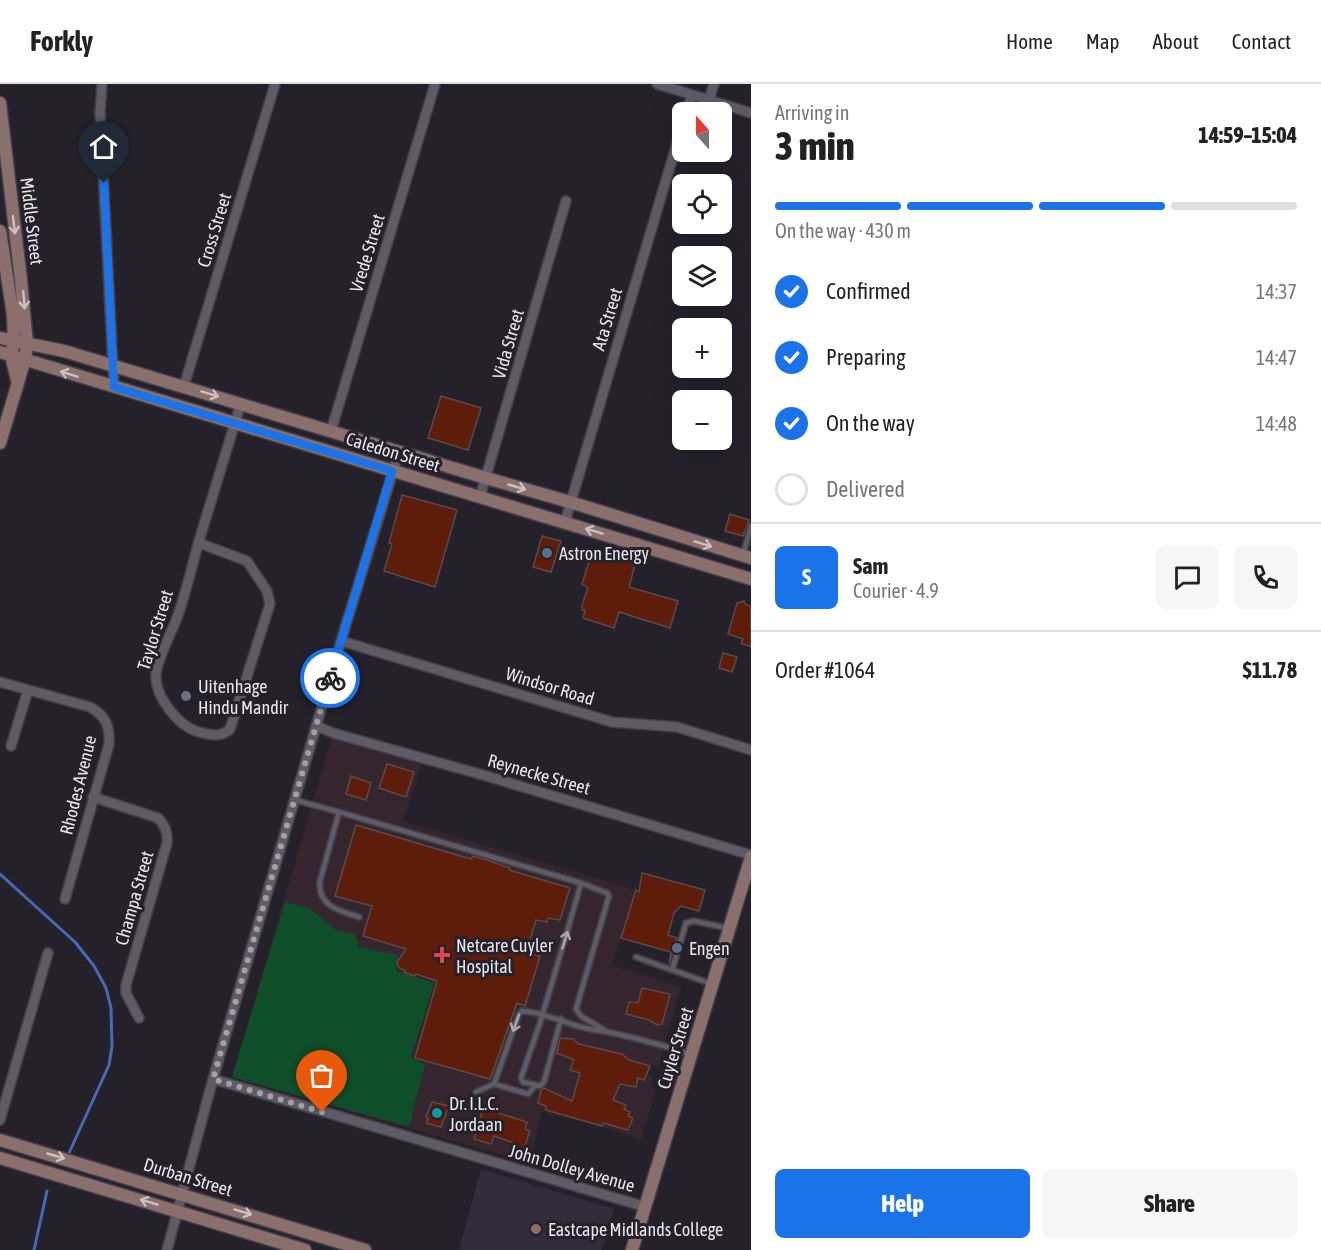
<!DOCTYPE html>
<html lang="en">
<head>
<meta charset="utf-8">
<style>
  body { margin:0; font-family:"Asap Condensed",sans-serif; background:#f6f6f6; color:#222; height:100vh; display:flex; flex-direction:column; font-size:22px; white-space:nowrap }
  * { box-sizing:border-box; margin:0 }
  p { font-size:20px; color:#767676 }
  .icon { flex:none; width:33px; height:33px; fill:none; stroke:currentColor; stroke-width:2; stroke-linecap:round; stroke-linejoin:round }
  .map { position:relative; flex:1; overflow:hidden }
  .sheet { display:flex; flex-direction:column; background:#fff; width:570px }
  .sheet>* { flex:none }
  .needle { width:39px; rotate:339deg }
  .tools { position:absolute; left:672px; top:18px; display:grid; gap:12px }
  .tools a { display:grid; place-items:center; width:60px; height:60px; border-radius:9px; background:#fff; box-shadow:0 6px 24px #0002; font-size:30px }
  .pin { position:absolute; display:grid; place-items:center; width:51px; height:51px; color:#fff; margin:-62px -26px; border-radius:50% 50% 50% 0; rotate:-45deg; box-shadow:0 0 6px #0007 }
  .pin .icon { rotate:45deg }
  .courier { position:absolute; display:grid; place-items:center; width:60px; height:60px; margin:-30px; border:4px solid #1a73e8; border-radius:50%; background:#fff; color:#222; box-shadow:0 2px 8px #0007 }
  .summary em { font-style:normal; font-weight:800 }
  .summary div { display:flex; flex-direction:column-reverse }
  .summary { display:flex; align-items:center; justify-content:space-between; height:102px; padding:0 24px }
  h1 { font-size:39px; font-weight:800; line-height:45px }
  .bar { display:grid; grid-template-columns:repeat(4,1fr); gap:9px 6px; align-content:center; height:72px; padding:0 24px }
  .bar i { height:8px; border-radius:4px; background:#e0e0e0 }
  .bar .current { background:#1a73e8 }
  .bar p { grid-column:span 4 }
  .line { display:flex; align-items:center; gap:15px; padding:0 24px; border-top:2px solid #e0e0e0 }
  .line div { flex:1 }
  .round { display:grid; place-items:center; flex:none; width:63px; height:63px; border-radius:9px; background:#f6f6f6 }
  ol { padding:0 24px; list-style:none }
  li { display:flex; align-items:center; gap:18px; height:66px }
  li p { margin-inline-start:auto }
  li .icon { padding:6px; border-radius:50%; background:#1a73e8; color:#fff; stroke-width:4 }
  li:last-child { color:#767676 }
  li i { width:33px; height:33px; border:3px solid #e0e0e0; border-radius:50% }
  .button { display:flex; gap:12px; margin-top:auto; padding:12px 24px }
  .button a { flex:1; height:69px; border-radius:9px; background:#1a73e8; color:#fff; font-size:24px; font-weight:800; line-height:69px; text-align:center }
  .button a+a { background:#f6f6f6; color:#222 }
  header { display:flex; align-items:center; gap:36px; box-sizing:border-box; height:84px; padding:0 30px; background:#fff; border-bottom:2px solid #e0e0e0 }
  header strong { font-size:28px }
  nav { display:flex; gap:33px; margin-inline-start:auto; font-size:21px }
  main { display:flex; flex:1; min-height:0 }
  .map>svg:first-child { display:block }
  .built { fill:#312b3a }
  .medical { fill:#34252f }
  .green { fill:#0e4e29 }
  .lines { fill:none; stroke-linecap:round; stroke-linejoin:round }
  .stream { stroke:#4869b4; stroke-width:3 }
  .building { fill:#5e1c0b; stroke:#594c48; stroke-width:1.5 }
  .lane-casing { stroke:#423e47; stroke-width:8 }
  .street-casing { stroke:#423e47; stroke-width:12 }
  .secondary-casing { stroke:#423e47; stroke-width:15 }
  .lane { stroke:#5e5a66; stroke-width:4.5 }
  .street { stroke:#5e5a66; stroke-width:9 }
  .secondary { stroke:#8a6f6c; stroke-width:12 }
  .oneway { stroke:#cbc1c5 }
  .oneway2 { stroke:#a9a6af }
  .done { stroke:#a3a0a8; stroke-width:6; stroke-dasharray:0 10.8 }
  .route { stroke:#1a73e8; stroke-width:8 }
  .service-dot { fill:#5c6f8a; stroke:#25212b; stroke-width:2 }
  .worship-dot { fill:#6b7280; stroke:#25212b; stroke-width:2 }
  .health-dot { fill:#e0444e; stroke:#25212b; stroke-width:2 }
  .culture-dot { fill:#0f9aa8; stroke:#25212b; stroke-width:2 }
  .education-dot { fill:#8d6e63; stroke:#25212b; stroke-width:2 }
  .labels { text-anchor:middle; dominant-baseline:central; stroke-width:6; stroke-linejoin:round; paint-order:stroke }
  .street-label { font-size:18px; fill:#e7e4eb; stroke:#25212b }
  .poi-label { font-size:18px; fill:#e7e4eb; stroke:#25212b; text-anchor:start }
</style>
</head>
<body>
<header>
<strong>Forkly</strong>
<nav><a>Home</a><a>Map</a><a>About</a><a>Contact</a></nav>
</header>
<main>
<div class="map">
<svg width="751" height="1166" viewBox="0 0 751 1166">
  <rect width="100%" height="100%" fill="#25212b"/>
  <path class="built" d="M481,1085L614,1125L602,1166H459Z"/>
  <path class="medical" d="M333,649L424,674L403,737L636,806L612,881L681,903L659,982L652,981L648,991L653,993L651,1002L656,1004L641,1056L603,1043L542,1028L529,1079L232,993Z"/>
  <path class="green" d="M285,818L309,824L336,846L355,850L359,863L398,871L396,887L434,899L411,974L425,980L409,1043L232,993Z"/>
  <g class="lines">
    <path class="stream" d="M0,790L75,858L94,882L106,904L111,924L112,962L109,981L69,1069
      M34,1166L47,1107"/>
  </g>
  <path class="building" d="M441,312L481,324L468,366L428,354Z
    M402,411L457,426L435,503L384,487L392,460L389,459Z
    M730,430L749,436L743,452L725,447Z
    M542,452L561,457L551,488L533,483Z
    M593,465L636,477L629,503L678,517L670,544L619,528L614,544L583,534L585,527L582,526V521L588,504L582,500Z
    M744,517L745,520L751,523V563L741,559L743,555L728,550L737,519Z
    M723,569L737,573L732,588L719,584Z
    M387,680L414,688L406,713L379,704Z
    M351,692L371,699L366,716L346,710Z
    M356,741L471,775L473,772L487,776L510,784L509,786L570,804L560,836L548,834L547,838L536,836L528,862L535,865L533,870L540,872L525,922L517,919L490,995L415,974L437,897L416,890L414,892L404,888L405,886L399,884L397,878L406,865L363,852L372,822L335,812Z
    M642,789L705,806L699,827L681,822L674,829L668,851L677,854L669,879L671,868L621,854L636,806L639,808Z
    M642,904L670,910L662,940L657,941L649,936L626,930L629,918L638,919Z
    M560,954L573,955L579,960L622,970L629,976L650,982L644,996L638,994L636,1003L620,1000L613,1016L626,1021L624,1025L630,1028L628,1032L633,1034L628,1046L603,1039L602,1042L546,1026V1022L538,1019L541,1006L544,1004L572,1017L580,989L570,986L574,976L557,969Z
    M432,1018L449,1022L441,1043L426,1039L428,1034L426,1033Z
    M490,1021L498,1024L497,1028L501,1030L527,1038L525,1045L530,1047L523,1067L512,1063L514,1059L494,1052L491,1060L474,1055L483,1024L488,1025Z"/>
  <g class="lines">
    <defs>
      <path id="lane" d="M743,471L751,442
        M295,716L339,728
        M359,833C340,827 317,822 320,797L339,728L581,799
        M636,873L672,886L686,839L694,837L727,844
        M672,886L712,900
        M606,947L581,932L576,925L609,812L607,809L581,799C568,846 554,892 540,939L521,994L523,998L536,1001L528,1010L494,1000L519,930L522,927C543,928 564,939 585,944C592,946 600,946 608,948C635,954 663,961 689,970
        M536,1001L540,1002L544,998L561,935
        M476,1008L494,1000"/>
      <path id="street" d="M102,0L100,28L114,303
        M657,0L751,29
        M709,16L714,0
        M686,28L692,11
        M184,302L275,0
        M331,347L435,0
        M480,413L566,117
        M565,438L682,42
        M199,459L247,477L267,507L270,520L230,645C221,654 208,651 196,647C178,641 157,614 156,595C154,580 173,546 178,531C186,508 192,483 198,460C212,413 227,366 241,319
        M341,557L612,638L677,643L751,666
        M0,598L90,623C106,632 110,642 109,660L65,815
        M317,642L333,649L483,691L751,771
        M11,662L28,606
        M93,713L158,734C165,741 168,749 167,759L126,901V909L139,934
        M213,995L646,1123
        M0,1036L48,869
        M167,1166L213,995L341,557L399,368"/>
      <path id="secondary" d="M0,19L21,196L27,260L25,275L0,359
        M0,147L13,231L14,258L11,272L17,296
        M0,254L64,267L486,394L570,418L751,474
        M0,268L751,495
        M0,1056L365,1166
        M0,1074L305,1166
        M632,1166L751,773"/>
    </defs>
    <use href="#lane" class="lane-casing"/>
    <use href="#street" class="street-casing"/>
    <use href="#secondary" class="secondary-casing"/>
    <use href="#lane" class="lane"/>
    <use href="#street" class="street"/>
    <use href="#secondary" class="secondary"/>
  </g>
  <defs><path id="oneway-shaft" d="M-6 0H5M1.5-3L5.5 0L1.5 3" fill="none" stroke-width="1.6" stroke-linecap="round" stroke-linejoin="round" transform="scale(1.5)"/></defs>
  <g class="oneway">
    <use href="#oneway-shaft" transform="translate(14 141) rotate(83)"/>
    <use href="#oneway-shaft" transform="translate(24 216) rotate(85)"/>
    <use href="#oneway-shaft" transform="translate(69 290) rotate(-163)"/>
    <use href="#oneway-shaft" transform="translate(210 310) rotate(17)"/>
    <use href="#oneway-shaft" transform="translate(517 403) rotate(16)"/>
    <use href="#oneway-shaft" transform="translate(594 447) rotate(-163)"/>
    <use href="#oneway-shaft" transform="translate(703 460) rotate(17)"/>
    <use href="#oneway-shaft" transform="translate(56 1072) rotate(16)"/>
    <use href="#oneway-shaft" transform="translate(149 1118) rotate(-163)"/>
    <use href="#oneway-shaft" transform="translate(243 1128) rotate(17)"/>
  </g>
  <g class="oneway2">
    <use href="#oneway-shaft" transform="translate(565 856) rotate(-73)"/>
    <use href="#oneway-shaft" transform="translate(516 939) rotate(110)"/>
  </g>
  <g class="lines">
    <path class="done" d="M322,1028L213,995L330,594"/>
    <path class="route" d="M104,99L114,303L392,387L330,594"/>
  </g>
  <g class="service-dot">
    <circle cx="547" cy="469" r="6"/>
    <circle cx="677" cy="864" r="6"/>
  </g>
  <circle class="worship-dot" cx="186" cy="612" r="6"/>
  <path class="health-dot" d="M439 862h6v6h6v6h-6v6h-6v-6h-6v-6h6z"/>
  <circle class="culture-dot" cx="437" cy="1029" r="6"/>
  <circle class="education-dot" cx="536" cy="1145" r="6"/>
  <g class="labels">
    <g class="street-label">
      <text transform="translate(32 137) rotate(83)">Middle Street</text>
      <text transform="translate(214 146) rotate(-73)">Cross Street</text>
      <text transform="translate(367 169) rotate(-73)">Vrede Street</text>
      <text transform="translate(607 235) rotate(-73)">Ata Street</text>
      <text transform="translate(508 260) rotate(-74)">Vida Street</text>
      <text transform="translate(393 368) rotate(17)">Caledon Street</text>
      <text transform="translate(155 546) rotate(-73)">Taylor Street</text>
      <text transform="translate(550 602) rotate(17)">Windsor Road</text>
      <text transform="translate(539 690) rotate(16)">Reynecke Street</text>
      <text transform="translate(78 701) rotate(-76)">Rhodes Avenue</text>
      <text transform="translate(134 814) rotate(-74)">Champa Street</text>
      <text transform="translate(675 964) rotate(-73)">Cuyler Street</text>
      <text transform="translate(572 1084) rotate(16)">John Dolley Avenue</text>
      <text transform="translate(188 1093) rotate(17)">Durban Street</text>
    </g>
    <g class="poi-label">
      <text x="559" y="469">Astron Energy</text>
      <text x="198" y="602">Uitenhage<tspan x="198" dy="21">Hindu Mandir</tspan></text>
      <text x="456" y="861">Netcare Cuyler<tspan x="456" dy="21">Hospital</tspan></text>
      <text x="689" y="864">Engen</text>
      <text x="449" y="1019">Dr. I.L.C.<tspan x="449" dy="21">Jordaan</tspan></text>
      <text x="548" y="1145">Eastcape Midlands College</text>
    </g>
  </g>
</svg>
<div class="tools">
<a><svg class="needle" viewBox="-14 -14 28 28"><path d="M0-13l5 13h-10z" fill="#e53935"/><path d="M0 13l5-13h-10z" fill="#767676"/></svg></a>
<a><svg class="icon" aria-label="locate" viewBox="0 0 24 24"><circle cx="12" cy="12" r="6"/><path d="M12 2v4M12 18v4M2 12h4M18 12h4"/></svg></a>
<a><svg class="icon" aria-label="layers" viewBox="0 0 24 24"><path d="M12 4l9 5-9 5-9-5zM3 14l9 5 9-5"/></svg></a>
<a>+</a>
<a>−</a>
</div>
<div class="pin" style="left:322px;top:1028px;background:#ea580c"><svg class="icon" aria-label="bag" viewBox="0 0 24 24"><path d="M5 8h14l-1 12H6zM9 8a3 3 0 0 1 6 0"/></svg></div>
<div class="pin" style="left:104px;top:99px;background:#1f2937"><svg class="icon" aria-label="home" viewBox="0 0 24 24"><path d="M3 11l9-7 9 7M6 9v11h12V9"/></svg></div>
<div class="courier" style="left:330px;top:594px"><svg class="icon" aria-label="bike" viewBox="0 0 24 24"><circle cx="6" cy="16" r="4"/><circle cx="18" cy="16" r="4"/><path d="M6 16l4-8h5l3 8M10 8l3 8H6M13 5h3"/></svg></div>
</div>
<section class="sheet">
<div class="summary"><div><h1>3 min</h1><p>Arriving in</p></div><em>14:59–15:04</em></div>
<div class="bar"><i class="current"></i><i class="current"></i><i class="current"></i><i></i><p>On the way · 430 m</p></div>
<ol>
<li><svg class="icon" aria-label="check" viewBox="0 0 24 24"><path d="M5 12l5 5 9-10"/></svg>Confirmed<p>14:37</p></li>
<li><svg class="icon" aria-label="check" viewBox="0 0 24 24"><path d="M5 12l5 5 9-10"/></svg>Preparing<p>14:47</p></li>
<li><svg class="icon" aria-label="check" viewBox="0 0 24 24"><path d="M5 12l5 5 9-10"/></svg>On the way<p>14:48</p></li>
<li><i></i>Delivered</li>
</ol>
<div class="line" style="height:108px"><b class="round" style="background:#1a73e8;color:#fff">S</b><div><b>Sam</b><p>Courier · 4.9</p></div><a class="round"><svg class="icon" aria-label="chat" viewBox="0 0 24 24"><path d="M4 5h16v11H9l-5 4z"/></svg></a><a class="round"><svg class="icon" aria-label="phone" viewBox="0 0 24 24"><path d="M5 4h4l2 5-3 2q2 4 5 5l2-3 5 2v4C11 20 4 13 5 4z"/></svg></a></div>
<div class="line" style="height:78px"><div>Order #1064</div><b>$11.78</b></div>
<div class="button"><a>Help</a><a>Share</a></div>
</section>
</main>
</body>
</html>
